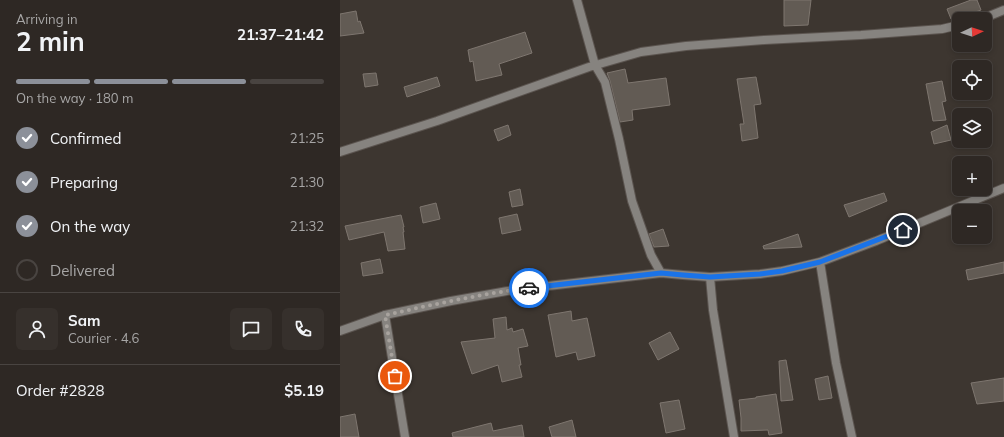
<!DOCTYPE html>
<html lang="en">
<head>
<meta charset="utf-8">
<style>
  body { margin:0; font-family:Mulish,sans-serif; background:#36302c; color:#f1f3f6; height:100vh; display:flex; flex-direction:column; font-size:15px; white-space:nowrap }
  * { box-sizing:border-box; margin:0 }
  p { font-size:13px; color:#a7a6a6 }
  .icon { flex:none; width:22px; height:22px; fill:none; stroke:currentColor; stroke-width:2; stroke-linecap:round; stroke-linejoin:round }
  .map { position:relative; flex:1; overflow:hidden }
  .panel { display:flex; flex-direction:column; background:#2e2824; width:340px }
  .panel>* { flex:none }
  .needle { width:26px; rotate:86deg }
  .buttons { position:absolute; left:612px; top:12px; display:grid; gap:8px }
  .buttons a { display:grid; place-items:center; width:40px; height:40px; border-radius:6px; background:#2e2824; box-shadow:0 2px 6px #0003,0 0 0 1px #494441; font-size:20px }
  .pin { position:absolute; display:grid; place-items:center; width:34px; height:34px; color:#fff; margin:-17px; border:2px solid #fff; border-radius:50%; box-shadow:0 1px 4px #0007 }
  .courier { position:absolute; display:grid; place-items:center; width:40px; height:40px; margin:-20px; border:3px solid #1a73e8; border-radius:50%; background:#fff; color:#222; box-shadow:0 1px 5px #0007 }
  .head em { font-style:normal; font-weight:700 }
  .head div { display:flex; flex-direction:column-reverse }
  .head { display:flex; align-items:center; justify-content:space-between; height:68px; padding:0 16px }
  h1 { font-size:26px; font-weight:700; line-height:30px }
  .bar { display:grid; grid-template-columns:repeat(4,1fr); gap:6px 4px; align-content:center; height:48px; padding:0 16px }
  .bar i { height:5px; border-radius:3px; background:#494441 }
  .bar .selected { background:#8c9099 }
  .bar p { grid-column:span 4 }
  .line { display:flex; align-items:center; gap:10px; padding:0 16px; border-top:1px solid #494441 }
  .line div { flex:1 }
  .round { display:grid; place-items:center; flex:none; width:42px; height:42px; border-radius:6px; background:#36302c }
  ol { padding:0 16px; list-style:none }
  li { display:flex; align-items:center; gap:12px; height:44px }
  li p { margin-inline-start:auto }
  li .icon { padding:4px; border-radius:50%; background:#8c9099; color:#fff; stroke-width:4 }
  li:last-child { color:#a7a6a6 }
  li i { width:22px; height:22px; border:2px solid #494441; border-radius:50% }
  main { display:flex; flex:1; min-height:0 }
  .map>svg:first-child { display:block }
  .building { fill:#625b54; stroke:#7e766f }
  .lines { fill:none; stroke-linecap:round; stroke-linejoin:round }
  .lane-casing { stroke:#5b544f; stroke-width:10 }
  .street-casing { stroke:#5b544f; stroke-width:10 }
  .lane { stroke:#86837f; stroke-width:8 }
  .street { stroke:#86837f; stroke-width:8 }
  .done { stroke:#a8a39e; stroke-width:4; stroke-dasharray:0 7.2 }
  .route { stroke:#1a73e8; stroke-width:5 }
</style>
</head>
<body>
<main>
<section class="panel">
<div class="head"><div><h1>2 min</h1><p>Arriving in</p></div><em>21:37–21:42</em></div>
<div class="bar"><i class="selected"></i><i class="selected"></i><i class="selected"></i><i></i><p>On the way · 180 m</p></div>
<ol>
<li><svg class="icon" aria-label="check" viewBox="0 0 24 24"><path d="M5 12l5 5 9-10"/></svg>Confirmed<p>21:25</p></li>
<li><svg class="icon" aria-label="check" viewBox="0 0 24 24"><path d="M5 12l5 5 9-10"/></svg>Preparing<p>21:30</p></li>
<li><svg class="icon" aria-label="check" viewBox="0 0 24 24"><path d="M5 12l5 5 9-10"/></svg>On the way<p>21:32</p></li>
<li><i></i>Delivered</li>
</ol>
<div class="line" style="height:72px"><a class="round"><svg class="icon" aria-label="person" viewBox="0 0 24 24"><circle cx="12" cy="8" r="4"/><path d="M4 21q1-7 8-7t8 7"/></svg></a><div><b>Sam</b><p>Courier · 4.6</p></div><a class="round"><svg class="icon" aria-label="chat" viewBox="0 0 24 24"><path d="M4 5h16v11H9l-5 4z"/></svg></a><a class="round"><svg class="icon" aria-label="phone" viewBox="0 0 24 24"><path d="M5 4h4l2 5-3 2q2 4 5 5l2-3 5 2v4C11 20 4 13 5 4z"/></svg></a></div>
<div class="line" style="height:52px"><div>Order #2828</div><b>$5.19</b></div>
</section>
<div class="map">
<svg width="664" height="437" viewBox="0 0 664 437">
  <rect width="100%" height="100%" fill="#3d3630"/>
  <path class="building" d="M444,0H471L468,25L444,26Z
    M631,0H637L641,10L627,15L626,14L611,19L607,9Z
    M16,11L18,22L20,21L24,33L0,36V14Z
    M185,32L192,53L159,64L162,75L136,81L133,61L130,62L128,50Z
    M285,69L288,83L326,78L330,105L292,110L293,120L280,122L270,81L267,73Z
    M36,73L38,85L25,87L23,74Z
    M97,77L100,86L67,97L64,87Z
    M416,77L421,104L414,105L418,138L402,141L400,124H404L397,79Z
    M602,81L606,101L602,102L606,120L593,121L586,84Z
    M168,125L171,135L158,141L154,130Z
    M607,125L611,140L594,144L591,132Z
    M180,189L183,205L172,207L169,192Z
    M544,193L547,201L509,217L504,205Z
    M96,203L100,219L83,223L80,207Z
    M177,214L181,230L162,234L159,218Z
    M61,215L64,227H63L64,232H63L65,249L48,251L44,232L9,240L5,226Z
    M323,229L329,246L314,247L309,234Z
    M458,234L462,247L424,249L423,246Z
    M40,259L43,273L23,276L21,263Z
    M664,262V273L628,280L626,270Z
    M231,311L232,321L247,318L255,356L238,360L236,352L216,357L208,315Z
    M166,317L167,330L172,328L173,332L183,329L188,346L178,348L181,365H179L182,377L162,382L158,365L132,374L121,342L155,338L153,319Z
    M330,332L339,349L318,360L309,343Z
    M446,360L453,400L441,401L439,361Z
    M488,376L492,398L479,400L475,379Z
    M664,378V401L637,404L631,383Z
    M436,394L442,433L429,435L428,430L401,431V418L399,400L416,398V397Z
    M339,400L345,429L326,433L320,403Z
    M15,414L19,437H0V417Z
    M232,420L236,437H212L209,427Z
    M151,423L153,431L182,425L184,437H113L112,433Z"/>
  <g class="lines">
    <defs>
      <path id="lane" d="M370,277L373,310L394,437
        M45,315L65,437"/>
      <path id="street" d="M237,0L255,65L265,82L279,139L292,201L311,255L321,273
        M642,19L664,10
        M0,152L97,121L249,67L301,52L346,46L424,40L521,35L602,29L619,25
        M480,262L496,363L512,437
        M0,331L45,315L111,301L173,290L321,273L343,275L370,277L420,274L442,271L480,262L536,241L664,188"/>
    </defs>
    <use href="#lane" class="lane-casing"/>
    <use href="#street" class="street-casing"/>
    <use href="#lane" class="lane"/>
    <use href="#street" class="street"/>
  </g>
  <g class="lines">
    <path class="done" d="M55,376L45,315C92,305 140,294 189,288"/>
    <path class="route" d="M189,288L321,273L343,275L370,277L420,274L442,271L480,262L563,230"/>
  </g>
</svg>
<div class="buttons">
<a><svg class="needle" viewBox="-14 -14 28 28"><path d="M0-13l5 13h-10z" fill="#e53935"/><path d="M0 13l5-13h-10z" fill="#a7a6a6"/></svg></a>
<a><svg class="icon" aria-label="locate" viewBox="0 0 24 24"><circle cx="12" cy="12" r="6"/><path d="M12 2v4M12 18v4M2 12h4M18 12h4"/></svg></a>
<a><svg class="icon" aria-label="layers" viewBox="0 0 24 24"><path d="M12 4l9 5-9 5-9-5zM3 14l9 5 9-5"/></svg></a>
<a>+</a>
<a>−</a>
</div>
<div class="pin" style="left:55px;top:376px;background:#ea580c"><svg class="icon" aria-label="bag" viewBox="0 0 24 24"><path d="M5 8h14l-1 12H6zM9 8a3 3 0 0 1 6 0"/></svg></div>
<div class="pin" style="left:563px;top:230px;background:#1f2937"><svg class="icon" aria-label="home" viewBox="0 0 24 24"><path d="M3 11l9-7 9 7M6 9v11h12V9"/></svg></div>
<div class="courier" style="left:189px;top:288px"><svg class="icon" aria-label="car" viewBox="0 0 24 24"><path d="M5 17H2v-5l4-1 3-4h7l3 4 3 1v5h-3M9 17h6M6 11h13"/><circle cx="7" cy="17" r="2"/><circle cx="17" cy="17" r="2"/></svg></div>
</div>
</main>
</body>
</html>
